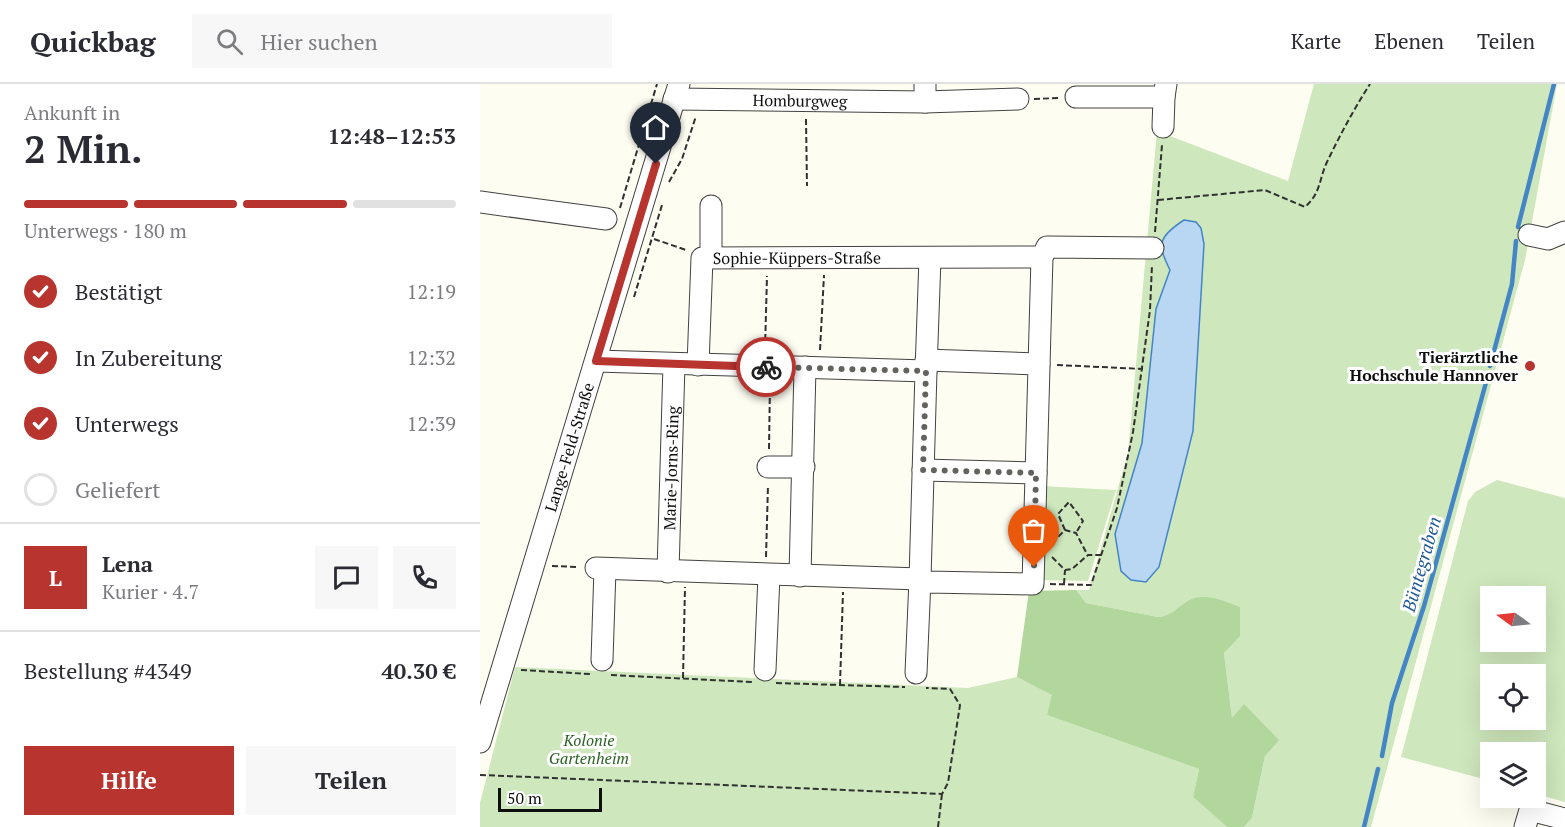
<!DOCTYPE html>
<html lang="de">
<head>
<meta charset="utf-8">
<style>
  body { margin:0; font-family:"PT Serif",serif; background:#f7f7f7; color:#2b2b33; height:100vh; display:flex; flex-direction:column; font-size:22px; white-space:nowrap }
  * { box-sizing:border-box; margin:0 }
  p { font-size:20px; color:#7c7c81 }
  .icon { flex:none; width:33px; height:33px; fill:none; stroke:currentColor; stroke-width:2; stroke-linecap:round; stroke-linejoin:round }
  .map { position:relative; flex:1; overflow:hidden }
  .side { display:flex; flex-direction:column; background:#fff; width:480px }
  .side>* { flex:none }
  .needle { width:39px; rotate:285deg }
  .fabs { position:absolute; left:1000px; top:502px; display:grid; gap:12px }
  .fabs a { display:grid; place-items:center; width:66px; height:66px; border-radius:0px; background:#fff; box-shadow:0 6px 24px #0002; font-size:30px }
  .scale { position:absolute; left:18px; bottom:15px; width:104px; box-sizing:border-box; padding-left:6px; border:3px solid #0f0f0f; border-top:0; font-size:16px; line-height:21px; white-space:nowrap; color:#0f0f0f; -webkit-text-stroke:4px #fff; paint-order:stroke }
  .pin { position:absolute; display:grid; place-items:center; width:51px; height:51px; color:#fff; margin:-62px -26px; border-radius:50% 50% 50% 0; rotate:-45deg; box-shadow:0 0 6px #0007 }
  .pin .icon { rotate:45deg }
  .courier { position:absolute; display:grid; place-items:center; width:60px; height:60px; margin:-30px; border:4px solid #b7352e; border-radius:50%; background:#fff; color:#222; box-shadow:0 2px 8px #0007 }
  .summary em { font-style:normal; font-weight:700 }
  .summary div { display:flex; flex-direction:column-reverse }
  .summary { display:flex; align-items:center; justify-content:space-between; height:102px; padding:0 24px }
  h1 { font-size:39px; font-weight:700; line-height:45px }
  .bar { display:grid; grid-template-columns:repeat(4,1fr); gap:9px 6px; align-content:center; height:72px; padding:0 24px }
  .bar i { height:8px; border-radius:4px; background:#e1e1e2 }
  .bar .current { background:#b7352e }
  .bar p { grid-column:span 4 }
  .line { display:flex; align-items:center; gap:15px; padding:0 24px; border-top:2px solid #e1e1e2 }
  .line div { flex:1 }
  .round { display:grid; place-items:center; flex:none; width:63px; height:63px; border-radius:0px; background:#f7f7f7 }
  ol { padding:0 24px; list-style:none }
  li { display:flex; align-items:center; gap:18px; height:66px }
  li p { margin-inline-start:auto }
  li .icon { padding:6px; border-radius:50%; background:#b7352e; color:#fff; stroke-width:4 }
  li:last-child { color:#7c7c81 }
  li i { width:33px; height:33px; border:3px solid #e1e1e2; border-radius:50% }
  .cta { display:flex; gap:12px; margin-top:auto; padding:12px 24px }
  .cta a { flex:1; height:69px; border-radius:0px; background:#b7352e; color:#fff; font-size:24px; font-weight:700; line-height:69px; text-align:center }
  .cta a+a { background:#f7f7f7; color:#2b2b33 }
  header { display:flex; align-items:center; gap:36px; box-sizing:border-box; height:84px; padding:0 30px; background:#fff; border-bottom:2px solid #e1e1e2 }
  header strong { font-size:28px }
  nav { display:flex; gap:33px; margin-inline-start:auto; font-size:21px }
  .search { width:420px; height:54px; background:#f7f7f7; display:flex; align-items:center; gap:15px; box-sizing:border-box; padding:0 21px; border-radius:0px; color:#7c7c81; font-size:22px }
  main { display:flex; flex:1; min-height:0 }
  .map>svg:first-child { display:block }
  .green { fill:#cee7bc; fill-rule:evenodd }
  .forest { fill:#b1d79c }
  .water { fill:#b9d7f3; stroke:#4485c6; stroke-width:1.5 }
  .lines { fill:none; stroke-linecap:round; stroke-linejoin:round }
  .stream { stroke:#4485c6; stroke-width:4.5 }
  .minor-casing { stroke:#424242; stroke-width:23 }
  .path { stroke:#313131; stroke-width:2; stroke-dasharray:6 3; stroke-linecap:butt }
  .minor { stroke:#fff; stroke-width:21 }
  .done { stroke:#63625e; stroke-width:6; stroke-dasharray:0 10.8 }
  .route { stroke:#b7352e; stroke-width:8 }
  .poi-dot { fill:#b7352e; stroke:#fff; stroke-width:2 }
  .labels { text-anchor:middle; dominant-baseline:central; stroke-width:6; stroke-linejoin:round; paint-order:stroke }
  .street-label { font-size:16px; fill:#0f0f0f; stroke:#fff }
  .poi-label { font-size:16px; font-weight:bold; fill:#0f0f0f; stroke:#fff; text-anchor:end }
  .park-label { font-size:16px; font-style:italic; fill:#296322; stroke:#fff }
  .water-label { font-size:18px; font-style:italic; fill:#1f589a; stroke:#fff }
</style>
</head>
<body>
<header>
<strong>Quickbag</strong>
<div class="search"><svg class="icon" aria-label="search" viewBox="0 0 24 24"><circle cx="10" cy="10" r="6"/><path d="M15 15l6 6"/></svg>Hier suchen</div>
<nav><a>Karte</a><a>Ebenen</a><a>Teilen</a></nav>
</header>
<main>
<section class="side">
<div class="summary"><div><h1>2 Min.</h1><p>Ankunft in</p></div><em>12:48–12:53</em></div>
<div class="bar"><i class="current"></i><i class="current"></i><i class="current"></i><i></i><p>Unterwegs · 180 m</p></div>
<ol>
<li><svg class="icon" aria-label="check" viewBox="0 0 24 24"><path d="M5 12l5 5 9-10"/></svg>Bestätigt<p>12:19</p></li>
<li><svg class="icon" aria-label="check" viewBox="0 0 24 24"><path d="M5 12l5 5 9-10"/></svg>In Zubereitung<p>12:32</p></li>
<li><svg class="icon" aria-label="check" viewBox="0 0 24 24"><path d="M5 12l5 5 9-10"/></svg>Unterwegs<p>12:39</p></li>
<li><i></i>Geliefert</li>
</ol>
<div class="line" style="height:108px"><b class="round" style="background:#b7352e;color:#fff">L</b><div><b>Lena</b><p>Kurier · 4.7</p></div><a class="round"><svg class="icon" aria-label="chat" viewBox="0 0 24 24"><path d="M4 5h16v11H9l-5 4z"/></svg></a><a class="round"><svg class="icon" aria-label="phone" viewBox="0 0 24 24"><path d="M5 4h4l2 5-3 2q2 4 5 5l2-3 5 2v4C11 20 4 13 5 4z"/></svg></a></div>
<div class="line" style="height:78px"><div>Bestellung #4349</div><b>40.30 €</b></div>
<div class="cta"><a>Hilfe</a><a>Teilen</a></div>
</section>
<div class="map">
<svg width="1085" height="743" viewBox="0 0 1085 743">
  <rect width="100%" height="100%" fill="#fefdf1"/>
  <path class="green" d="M834,0H1077L1045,176L891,743H764L772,734L785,672L764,621L752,635L744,569L760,551L713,515L689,532L678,533L606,519L596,506H609L648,369L677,47L808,97Z
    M1017,396L1085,414V718L1056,710V669H1011V697L921,673L988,417L995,408ZM1011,513H1056V558H1011ZM1011,591H1056V636H1011Z
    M561,402L636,406L608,497L559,496Z
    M35,583L488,604L537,593L573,611L567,631L719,685L713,713L747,743H0V719Z"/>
  <path class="forest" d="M596,506L606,519L678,533C694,532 698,521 712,515C728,509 746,518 760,523V552L744,569L752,634L764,620L799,656L785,672L772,734L764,743H747L713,713L719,685L567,631L572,611L537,593L549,507Z"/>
  <path class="water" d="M704,136L716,138L721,144L724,160L713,347L679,483L666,498L651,496L641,487L635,450L662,359L676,225L690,186C677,160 678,153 704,136Z"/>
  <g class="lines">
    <path class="stream" d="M1038,143L1074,0
      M1010,282L1032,200L1036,157
      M902,672L912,619L944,522L1007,295
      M884,743L898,685"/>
    <defs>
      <g id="minor">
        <path d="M596,13H684L686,0"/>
        <path id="s1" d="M194,15L445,18L538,15"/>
        <path d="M445,18V0"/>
        <path d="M683,43L684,13"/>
        <path d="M0,118L126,135"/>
        <path d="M231,122V173"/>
        <path d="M1049,151L1068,155L1085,148"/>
        <path d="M446,276L559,280"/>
        <path id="s2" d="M218,281L222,174L562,173L567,163L673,164"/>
        <path d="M446,287L450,174"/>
        <path d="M288,383H324"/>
        <path d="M443,386L556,389"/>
        <path d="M116,484L440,495L446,287L116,277"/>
        <path id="s3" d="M188,488L194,280"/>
        <path d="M320,492L325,283"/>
        <path d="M122,576L125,485"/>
        <path d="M285,586L289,491"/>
        <path d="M436,589L440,495L448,498L553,500L562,173"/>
        <path id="s4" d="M0,658L199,0"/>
        <path d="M1045,743L1050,726L1085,735"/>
      </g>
    </defs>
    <use href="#minor" class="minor-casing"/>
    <path class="path" d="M554,15L578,14
      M326,35L327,102
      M189,98L202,75L216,32
      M678,116L785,106L825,123C841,109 839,95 847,78C860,51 874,25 890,0
      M140,124L177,0
      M675,148L682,61
      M174,155L206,166
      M154,213L182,121
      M285,265L287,192
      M340,266L344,191
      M577,281L663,285
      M289,365L290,299
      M585,446L578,430L589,418L603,437L596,449
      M572,459L585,446L596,449L607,470
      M286,473L288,401
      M572,473L585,486L592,485L608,471H621
      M72,482L99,483
      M570,500L611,501L637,424L653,348L670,226L672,181
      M584,500L585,486
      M41,586L110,590
      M131,591L272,598
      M203,594L205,503
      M296,599L425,603
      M360,601L363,508
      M0,691L462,710L468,699L480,621L470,605L446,604
      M458,743L462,710"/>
    <use href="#minor" class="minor"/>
  </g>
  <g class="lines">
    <path class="done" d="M286,283L446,287L443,386L556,389L554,483"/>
    <path class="route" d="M176,80L116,277L286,283"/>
  </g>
  <circle class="poi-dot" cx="1050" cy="282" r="6"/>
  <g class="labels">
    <g class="street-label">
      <text stroke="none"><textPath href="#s1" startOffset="126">Homburgweg</textPath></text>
      <text stroke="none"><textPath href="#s2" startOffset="202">Sophie-Küppers-Straße</textPath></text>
      <text stroke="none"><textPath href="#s4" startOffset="308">Lange-Feld-Straße</textPath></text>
      <text stroke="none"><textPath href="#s3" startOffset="104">Marie-Jorns-Ring</textPath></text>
    </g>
    <g class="poi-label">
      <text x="1038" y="273">Tierärztliche<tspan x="1038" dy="18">Hochschule Hannover</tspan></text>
    </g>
    <g class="park-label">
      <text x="109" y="656">Kolonie<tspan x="109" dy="18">Gartenheim</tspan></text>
    </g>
    <g class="water-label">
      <text transform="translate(941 480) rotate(-74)">Büntegraben</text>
    </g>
  </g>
</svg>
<div class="fabs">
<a><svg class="needle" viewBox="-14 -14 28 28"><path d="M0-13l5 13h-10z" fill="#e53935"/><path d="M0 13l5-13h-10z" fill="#7c7c81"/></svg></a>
<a><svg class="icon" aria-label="locate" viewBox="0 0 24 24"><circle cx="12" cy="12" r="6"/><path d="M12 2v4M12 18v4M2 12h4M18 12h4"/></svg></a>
<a><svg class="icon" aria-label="layers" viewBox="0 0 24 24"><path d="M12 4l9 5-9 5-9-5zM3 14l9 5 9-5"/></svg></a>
</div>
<div class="scale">50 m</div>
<div class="pin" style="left:554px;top:483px;background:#ea580c"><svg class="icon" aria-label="bag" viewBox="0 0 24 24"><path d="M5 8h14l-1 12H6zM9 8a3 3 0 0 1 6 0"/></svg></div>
<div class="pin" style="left:176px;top:80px;background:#1f2937"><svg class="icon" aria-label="home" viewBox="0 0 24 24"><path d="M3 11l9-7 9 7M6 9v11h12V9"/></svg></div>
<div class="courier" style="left:286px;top:283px"><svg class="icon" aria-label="bike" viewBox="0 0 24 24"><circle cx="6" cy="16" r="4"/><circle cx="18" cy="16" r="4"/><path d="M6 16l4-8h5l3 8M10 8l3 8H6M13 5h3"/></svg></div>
</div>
</main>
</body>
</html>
